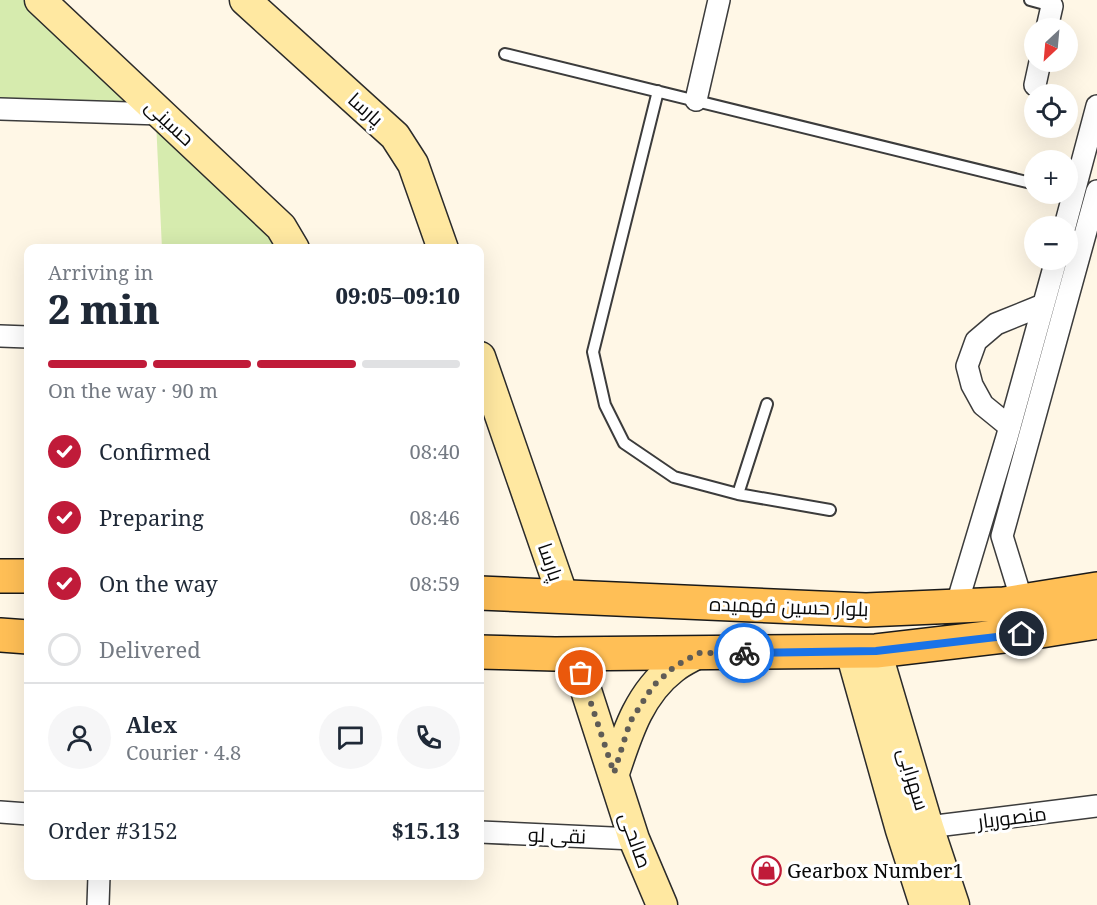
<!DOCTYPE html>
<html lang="en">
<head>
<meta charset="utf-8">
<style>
  body { margin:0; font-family:"Noto Serif",Cairo,serif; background:#f6f6f7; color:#1f2937; height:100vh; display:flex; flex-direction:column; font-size:22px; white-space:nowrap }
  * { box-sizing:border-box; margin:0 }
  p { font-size:20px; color:#747a83 }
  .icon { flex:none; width:33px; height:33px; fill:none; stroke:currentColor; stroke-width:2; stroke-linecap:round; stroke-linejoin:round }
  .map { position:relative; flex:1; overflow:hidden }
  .panel { position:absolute; left:24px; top:244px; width:460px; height:636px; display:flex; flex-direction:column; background:#fff; border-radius:12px; box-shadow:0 6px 24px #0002 }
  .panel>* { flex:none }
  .needle { width:39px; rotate:206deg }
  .tools { position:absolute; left:1024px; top:18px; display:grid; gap:12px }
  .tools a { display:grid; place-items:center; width:54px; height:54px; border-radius:50%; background:#fff; box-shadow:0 6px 24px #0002; font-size:30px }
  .pin { position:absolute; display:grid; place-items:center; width:51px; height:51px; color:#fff; margin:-26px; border:3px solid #fff; border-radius:50%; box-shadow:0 2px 6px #0007 }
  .courier { position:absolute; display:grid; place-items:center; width:60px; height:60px; margin:-30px; border:4px solid #1a73e8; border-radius:50%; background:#fff; color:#222; box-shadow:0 2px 8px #0007 }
  .head em { font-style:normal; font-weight:800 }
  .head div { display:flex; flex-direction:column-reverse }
  .head { display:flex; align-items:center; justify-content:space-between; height:102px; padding:0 24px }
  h1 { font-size:39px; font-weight:800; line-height:45px }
  .bar { display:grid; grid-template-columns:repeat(4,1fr); gap:9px 6px; align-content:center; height:72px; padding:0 24px }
  .bar i { height:8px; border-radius:4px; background:#e0e1e3 }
  .bar .active { background:#c01b39 }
  .bar p { grid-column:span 4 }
  .line { display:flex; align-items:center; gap:15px; padding:0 24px; border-top:2px solid #e0e1e3 }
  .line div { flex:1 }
  .round { display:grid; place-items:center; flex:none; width:63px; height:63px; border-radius:32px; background:#f6f6f7 }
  ol { padding:0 24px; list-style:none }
  li { display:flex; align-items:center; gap:18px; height:66px }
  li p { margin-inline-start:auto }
  li .icon { padding:6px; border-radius:50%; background:#c01b39; color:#fff; stroke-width:4 }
  li:last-child { color:#747a83 }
  li i { width:33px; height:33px; border:3px solid #e0e1e3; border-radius:50% }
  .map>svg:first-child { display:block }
  .green { fill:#d6ebae }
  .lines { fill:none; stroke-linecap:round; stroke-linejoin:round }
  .lane-casing { stroke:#3c3c3c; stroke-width:14 }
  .street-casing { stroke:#3c3c3c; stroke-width:24 }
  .secondary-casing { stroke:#2b2b2b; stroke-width:33 }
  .primary-casing { stroke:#1a1a1a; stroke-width:36 }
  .lane { stroke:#fff; stroke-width:10 }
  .street { stroke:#fff; stroke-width:21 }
  .secondary { stroke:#ffe8a1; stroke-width:30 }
  .primary { stroke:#ffbf56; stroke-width:33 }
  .done { stroke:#5f5c56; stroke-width:6; stroke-dasharray:0 10.8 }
  .route { stroke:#1a73e8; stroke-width:8 }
  .labels { text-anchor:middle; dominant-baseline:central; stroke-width:6; stroke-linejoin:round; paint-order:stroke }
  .street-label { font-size:20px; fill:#090909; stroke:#fff }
  .poi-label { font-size:20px; fill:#090909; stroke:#fff; text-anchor:start }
</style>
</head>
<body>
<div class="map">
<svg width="1097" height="905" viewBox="0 0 1097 905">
  <rect width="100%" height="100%" fill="#fff7e6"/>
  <path class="green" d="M0,0H23L139,104L0,99Z
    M156,121L287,249H162Z"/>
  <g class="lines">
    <defs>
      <path id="lane" d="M1030,0L1052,6
        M505,54L1035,184
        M658,91L593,352L605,405L624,443L674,477L738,494L767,404
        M738,494L830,510"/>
      <path id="street" d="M1047,28L1052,6
        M1035,85L1040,62
        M696,100L719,0
        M0,109L161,114
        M1065,226L1097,106
        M0,336L28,337
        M1010,427L983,405L972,385L967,366L976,341L996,324L1043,305
        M1022,601L1002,536L1097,191
        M956,607L1007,437L1056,260
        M0,812L28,814
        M928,827L1097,806
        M480,832L634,839
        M98,905L99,876"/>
      <path id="secondary" d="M40,0L281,227L294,249
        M245,0L395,136L413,164L443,249
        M480,357L563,597
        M876,651L928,827L954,905
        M851,652L901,830L925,905
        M574,653L634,839L662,905
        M614,773C627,734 639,694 673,668C680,662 689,658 698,653"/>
      <path id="primary" d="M0,576H28
        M480,593L866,610L1004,604L1097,589
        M0,635L28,637
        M480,652L555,654L876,651L1022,634L1097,622"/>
    </defs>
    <use href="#lane" class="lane-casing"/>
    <use href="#street" class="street-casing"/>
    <use href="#secondary" class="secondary-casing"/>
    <use href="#primary" class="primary-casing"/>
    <use href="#lane" class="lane"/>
    <use href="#street" class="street"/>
    <use href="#secondary" class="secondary"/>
    <use href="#primary" class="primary"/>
  </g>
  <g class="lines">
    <path class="done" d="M581,673L614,773L630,722L653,686L674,667L698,653H744"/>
    <path class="route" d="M744,653L876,651L1022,634"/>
  </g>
  <defs>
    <symbol id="shop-ring" viewBox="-11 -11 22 22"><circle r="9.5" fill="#fff" stroke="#c01b39" stroke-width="1.5"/><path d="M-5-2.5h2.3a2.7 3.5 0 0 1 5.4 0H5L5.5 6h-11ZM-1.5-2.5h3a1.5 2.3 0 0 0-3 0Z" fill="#c01b39"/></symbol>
  </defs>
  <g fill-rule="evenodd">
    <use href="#shop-ring" x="750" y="854" width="33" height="33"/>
  </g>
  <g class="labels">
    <g class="street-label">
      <text transform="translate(366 109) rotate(42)">پارسا</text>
      <text transform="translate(170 122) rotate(43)">حسینی</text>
      <text transform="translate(551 562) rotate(71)">پارسا</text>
      <text transform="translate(789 606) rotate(2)">بلوار حسین فهمیده</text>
      <text transform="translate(914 779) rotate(73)">سهرابی</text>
      <text transform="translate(1012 817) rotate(-7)">منصوریار</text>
      <text transform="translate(557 835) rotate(2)">نقی لو</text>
      <text transform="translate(636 840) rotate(70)">صالحی</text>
    </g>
    <g class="poi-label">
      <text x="787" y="870">Gearbox Number1</text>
    </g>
  </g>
</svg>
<div class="tools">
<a><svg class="needle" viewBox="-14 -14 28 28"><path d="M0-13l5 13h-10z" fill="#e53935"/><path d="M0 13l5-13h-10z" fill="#747a83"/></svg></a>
<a><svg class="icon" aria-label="locate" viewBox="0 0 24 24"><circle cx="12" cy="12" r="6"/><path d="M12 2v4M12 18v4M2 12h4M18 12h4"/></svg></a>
<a>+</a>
<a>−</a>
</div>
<div class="pin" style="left:581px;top:673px;background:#ea580c"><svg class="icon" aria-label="bag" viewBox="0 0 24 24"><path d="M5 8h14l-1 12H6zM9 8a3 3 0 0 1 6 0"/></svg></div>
<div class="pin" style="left:1022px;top:634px;background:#1f2937"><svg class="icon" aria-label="home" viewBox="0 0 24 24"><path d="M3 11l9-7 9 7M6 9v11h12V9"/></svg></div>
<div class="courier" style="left:744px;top:653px"><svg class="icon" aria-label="bike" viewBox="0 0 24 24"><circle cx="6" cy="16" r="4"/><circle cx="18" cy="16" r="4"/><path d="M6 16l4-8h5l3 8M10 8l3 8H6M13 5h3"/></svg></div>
<section class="panel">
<div class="head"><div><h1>2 min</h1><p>Arriving in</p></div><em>09:05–09:10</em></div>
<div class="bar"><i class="active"></i><i class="active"></i><i class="active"></i><i></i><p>On the way · 90 m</p></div>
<ol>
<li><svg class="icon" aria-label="check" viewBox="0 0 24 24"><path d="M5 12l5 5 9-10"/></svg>Confirmed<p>08:40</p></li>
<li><svg class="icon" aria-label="check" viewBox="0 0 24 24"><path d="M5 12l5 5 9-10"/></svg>Preparing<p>08:46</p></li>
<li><svg class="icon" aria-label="check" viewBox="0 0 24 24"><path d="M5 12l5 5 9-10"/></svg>On the way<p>08:59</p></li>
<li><i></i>Delivered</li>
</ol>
<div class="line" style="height:108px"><a class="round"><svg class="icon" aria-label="person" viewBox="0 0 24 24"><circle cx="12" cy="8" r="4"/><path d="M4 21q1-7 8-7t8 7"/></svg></a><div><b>Alex</b><p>Courier · 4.8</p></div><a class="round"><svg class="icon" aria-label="chat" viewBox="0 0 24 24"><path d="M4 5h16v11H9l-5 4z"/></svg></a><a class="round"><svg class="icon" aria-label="phone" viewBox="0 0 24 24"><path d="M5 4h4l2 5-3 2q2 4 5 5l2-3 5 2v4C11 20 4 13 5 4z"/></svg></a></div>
<div class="line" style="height:78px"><div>Order #3152</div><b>$15.13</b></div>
</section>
</div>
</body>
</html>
